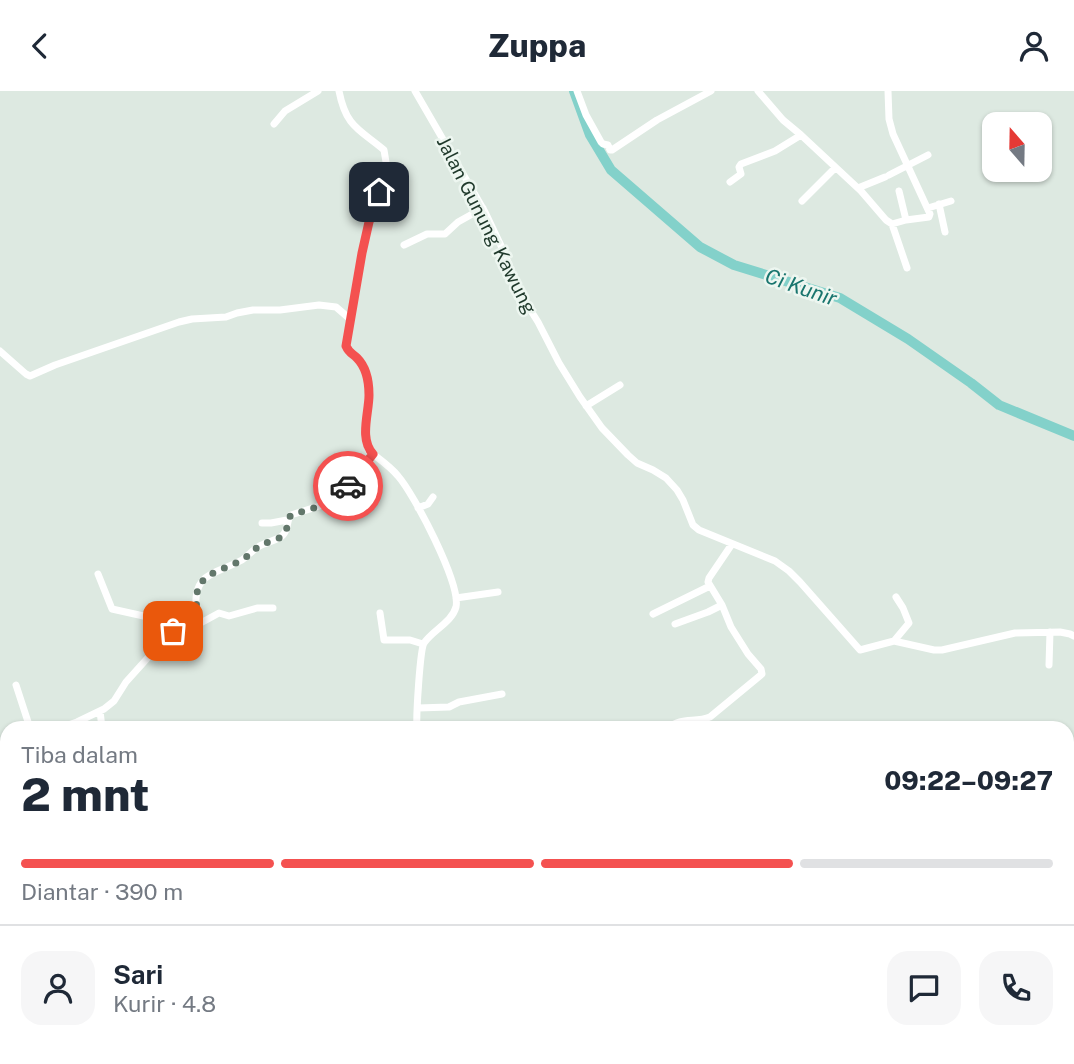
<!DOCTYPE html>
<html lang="id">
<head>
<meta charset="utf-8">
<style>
  body { margin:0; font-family:"Public Sans",sans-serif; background:#f6f6f7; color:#1f2937; height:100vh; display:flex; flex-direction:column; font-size:26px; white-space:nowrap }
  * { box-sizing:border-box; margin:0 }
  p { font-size:23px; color:#747a83 }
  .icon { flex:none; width:38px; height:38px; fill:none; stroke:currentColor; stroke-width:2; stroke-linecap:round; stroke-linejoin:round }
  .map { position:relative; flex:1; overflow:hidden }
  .details { position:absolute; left:0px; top:630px; width:1074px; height:343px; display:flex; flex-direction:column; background:#fff; border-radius:21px 21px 0 0; box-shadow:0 2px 5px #0004 }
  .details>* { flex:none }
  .needle { width:46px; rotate:340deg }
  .fabs { position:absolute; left:982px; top:21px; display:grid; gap:14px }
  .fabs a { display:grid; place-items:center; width:70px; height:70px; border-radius:14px; background:#fff; box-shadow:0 2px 5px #0004; font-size:35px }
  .pin { position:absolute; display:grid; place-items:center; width:60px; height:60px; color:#fff; margin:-30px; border-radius:14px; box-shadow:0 4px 10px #0006 }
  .courier { position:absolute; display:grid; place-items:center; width:70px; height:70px; margin:-35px; border:5px solid #f45150; border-radius:50%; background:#fff; color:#222; box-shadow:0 2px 9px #0007 }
  .summary em { font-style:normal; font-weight:800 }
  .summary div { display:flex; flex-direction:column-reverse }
  .summary { display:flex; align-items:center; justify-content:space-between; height:119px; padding:0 21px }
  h1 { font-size:46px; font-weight:800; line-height:52px }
  .bar { display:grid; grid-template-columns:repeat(4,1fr); gap:10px 7px; align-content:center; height:84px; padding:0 21px }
  .bar i { height:9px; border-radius:5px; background:#e0e1e3 }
  .bar .current { background:#f45150 }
  .bar p { grid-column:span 4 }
  .line { display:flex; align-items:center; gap:18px; padding:0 21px; border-top:2px solid #e0e1e3 }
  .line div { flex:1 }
  .round { display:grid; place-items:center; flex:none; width:74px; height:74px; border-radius:21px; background:#f6f6f7 }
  header { display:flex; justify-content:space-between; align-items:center; height:91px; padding:0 21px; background:#fff; font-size:32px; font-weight:800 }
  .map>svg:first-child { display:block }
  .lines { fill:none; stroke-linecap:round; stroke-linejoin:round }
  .river { stroke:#83d1ca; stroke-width:10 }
  .minor { stroke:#fff; stroke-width:7 }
  .done { stroke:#62776b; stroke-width:7; stroke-dasharray:0 12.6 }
  .route { stroke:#f45150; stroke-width:9 }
  .labels { text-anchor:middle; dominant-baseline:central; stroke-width:5; stroke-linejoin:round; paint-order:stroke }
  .street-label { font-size:19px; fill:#1f392b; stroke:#edf6f0 }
  .water-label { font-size:21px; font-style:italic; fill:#19756e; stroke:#edf6f0 }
</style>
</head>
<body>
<header><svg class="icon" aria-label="back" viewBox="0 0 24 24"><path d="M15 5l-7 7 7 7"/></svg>Zuppa<svg class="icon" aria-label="person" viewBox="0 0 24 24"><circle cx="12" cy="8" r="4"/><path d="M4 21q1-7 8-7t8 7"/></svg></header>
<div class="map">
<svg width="1074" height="973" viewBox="0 0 1074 973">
  <rect width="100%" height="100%" fill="#dde9e1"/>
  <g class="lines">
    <path class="river" d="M574,0L590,44L611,79L700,156L734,174L840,207L908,248L971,292L999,314L1074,345"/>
    <path class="minor" d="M339,0C346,36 359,38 384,59L387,77L369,131L362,162L346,255C349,262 352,263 357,267C364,275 366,283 368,293C371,315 361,338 369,360C379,368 390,375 398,385C414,403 461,493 456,516C452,531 433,539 424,552C420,559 416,625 417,637
      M415,0L485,121L504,161L519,201L538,231L559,272L580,306L602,337L628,364L637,372L653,379L666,387L677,399L683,409L693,434L699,439L775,470L789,480L800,491L860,559L894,550L934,559H942L1015,542L1060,541L1070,543L1074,545
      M577,0L586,24L601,51L603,53L608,54L610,59H612L657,29L711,0
      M758,0L783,29L801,44L861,100L886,129L892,133L907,177
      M888,0L889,28L893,43L930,123L929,126L906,129
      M274,33L285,20L318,0
      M889,84L928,64
      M730,91L741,83L739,76L741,73L775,60L801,44
      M858,97L885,86
      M802,110L835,77
      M939,113L945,141
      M928,117L951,110
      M892,133L906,129L899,100
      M404,154L427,143H445L458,131L483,117
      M0,260L26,283L30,285L55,274L179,231L192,228L226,226L237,222L253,219H280L319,214L336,216L350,228
      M586,315L620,294
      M418,417L428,413L433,406
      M262,432H271L287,429
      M98,483L112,518L157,528L173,540
      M456,507L498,501
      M380,522L384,549H410L423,553
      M653,523L710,495
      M191,526L195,533L197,534L219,522L229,525L257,517H273
      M675,533L708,521L722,514
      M894,550L909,532L903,517L896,506
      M1049,574L1050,541
      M16,594L30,637
      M418,617L449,616L459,611L502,603
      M100,620L102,637
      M59,637L77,631L104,618L114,610L126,591L162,551L170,543L185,533L196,519C193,481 214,484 242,469C249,464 255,456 264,453C270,450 278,449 283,444C289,438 286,430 291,424L332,411L354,389L373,363
      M668,637C681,626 695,632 710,626L762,583L761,578L748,563L731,536L722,514L708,491L709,487L732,453
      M0,655L7,649
      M1068,890L1071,885L1074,861
      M119,966L124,973
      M402,966L405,973
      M987,973L992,966"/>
  </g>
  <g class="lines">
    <path class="done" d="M173,540L185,533L197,519C192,482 216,483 242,469C250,464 255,456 264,453C270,450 278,449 283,444C289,438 286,430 291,424L330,412L348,395"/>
    <path class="route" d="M348,395L373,363C359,348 369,322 369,304C369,291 366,276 357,267C352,262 349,262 346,255L362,162L369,131L379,101"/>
  </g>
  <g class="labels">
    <g class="street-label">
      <text transform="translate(487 134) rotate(63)">Jalan Gunung Kawung</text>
    </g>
    <g class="water-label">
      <text transform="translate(801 196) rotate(19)">Ci Kunir</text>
    </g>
  </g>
</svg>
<div class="fabs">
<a><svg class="needle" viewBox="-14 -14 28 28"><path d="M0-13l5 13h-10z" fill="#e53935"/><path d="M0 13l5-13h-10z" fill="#747a83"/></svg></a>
</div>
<div class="pin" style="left:173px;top:540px;background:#ea580c"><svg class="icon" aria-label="bag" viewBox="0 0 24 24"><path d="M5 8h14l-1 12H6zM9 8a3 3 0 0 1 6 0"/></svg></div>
<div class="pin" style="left:379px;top:101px;background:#1f2937"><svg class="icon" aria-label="home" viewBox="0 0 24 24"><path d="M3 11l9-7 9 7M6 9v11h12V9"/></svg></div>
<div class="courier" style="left:348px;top:395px"><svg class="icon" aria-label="car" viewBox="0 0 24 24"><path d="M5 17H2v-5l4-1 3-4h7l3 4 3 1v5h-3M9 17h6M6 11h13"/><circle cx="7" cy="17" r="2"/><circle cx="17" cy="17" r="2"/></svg></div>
<section class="details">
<div class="summary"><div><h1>2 mnt</h1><p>Tiba dalam</p></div><em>09:22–09:27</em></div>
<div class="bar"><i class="current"></i><i class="current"></i><i class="current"></i><i></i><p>Diantar · 390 m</p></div>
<div class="line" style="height:126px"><a class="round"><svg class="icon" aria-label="person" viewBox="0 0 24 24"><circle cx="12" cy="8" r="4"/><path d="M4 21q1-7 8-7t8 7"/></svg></a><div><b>Sari</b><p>Kurir · 4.8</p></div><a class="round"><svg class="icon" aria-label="chat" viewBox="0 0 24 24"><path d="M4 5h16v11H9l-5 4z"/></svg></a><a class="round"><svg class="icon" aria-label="phone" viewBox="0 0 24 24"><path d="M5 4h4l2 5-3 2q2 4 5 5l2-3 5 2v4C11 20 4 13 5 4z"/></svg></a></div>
</section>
</div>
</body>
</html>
